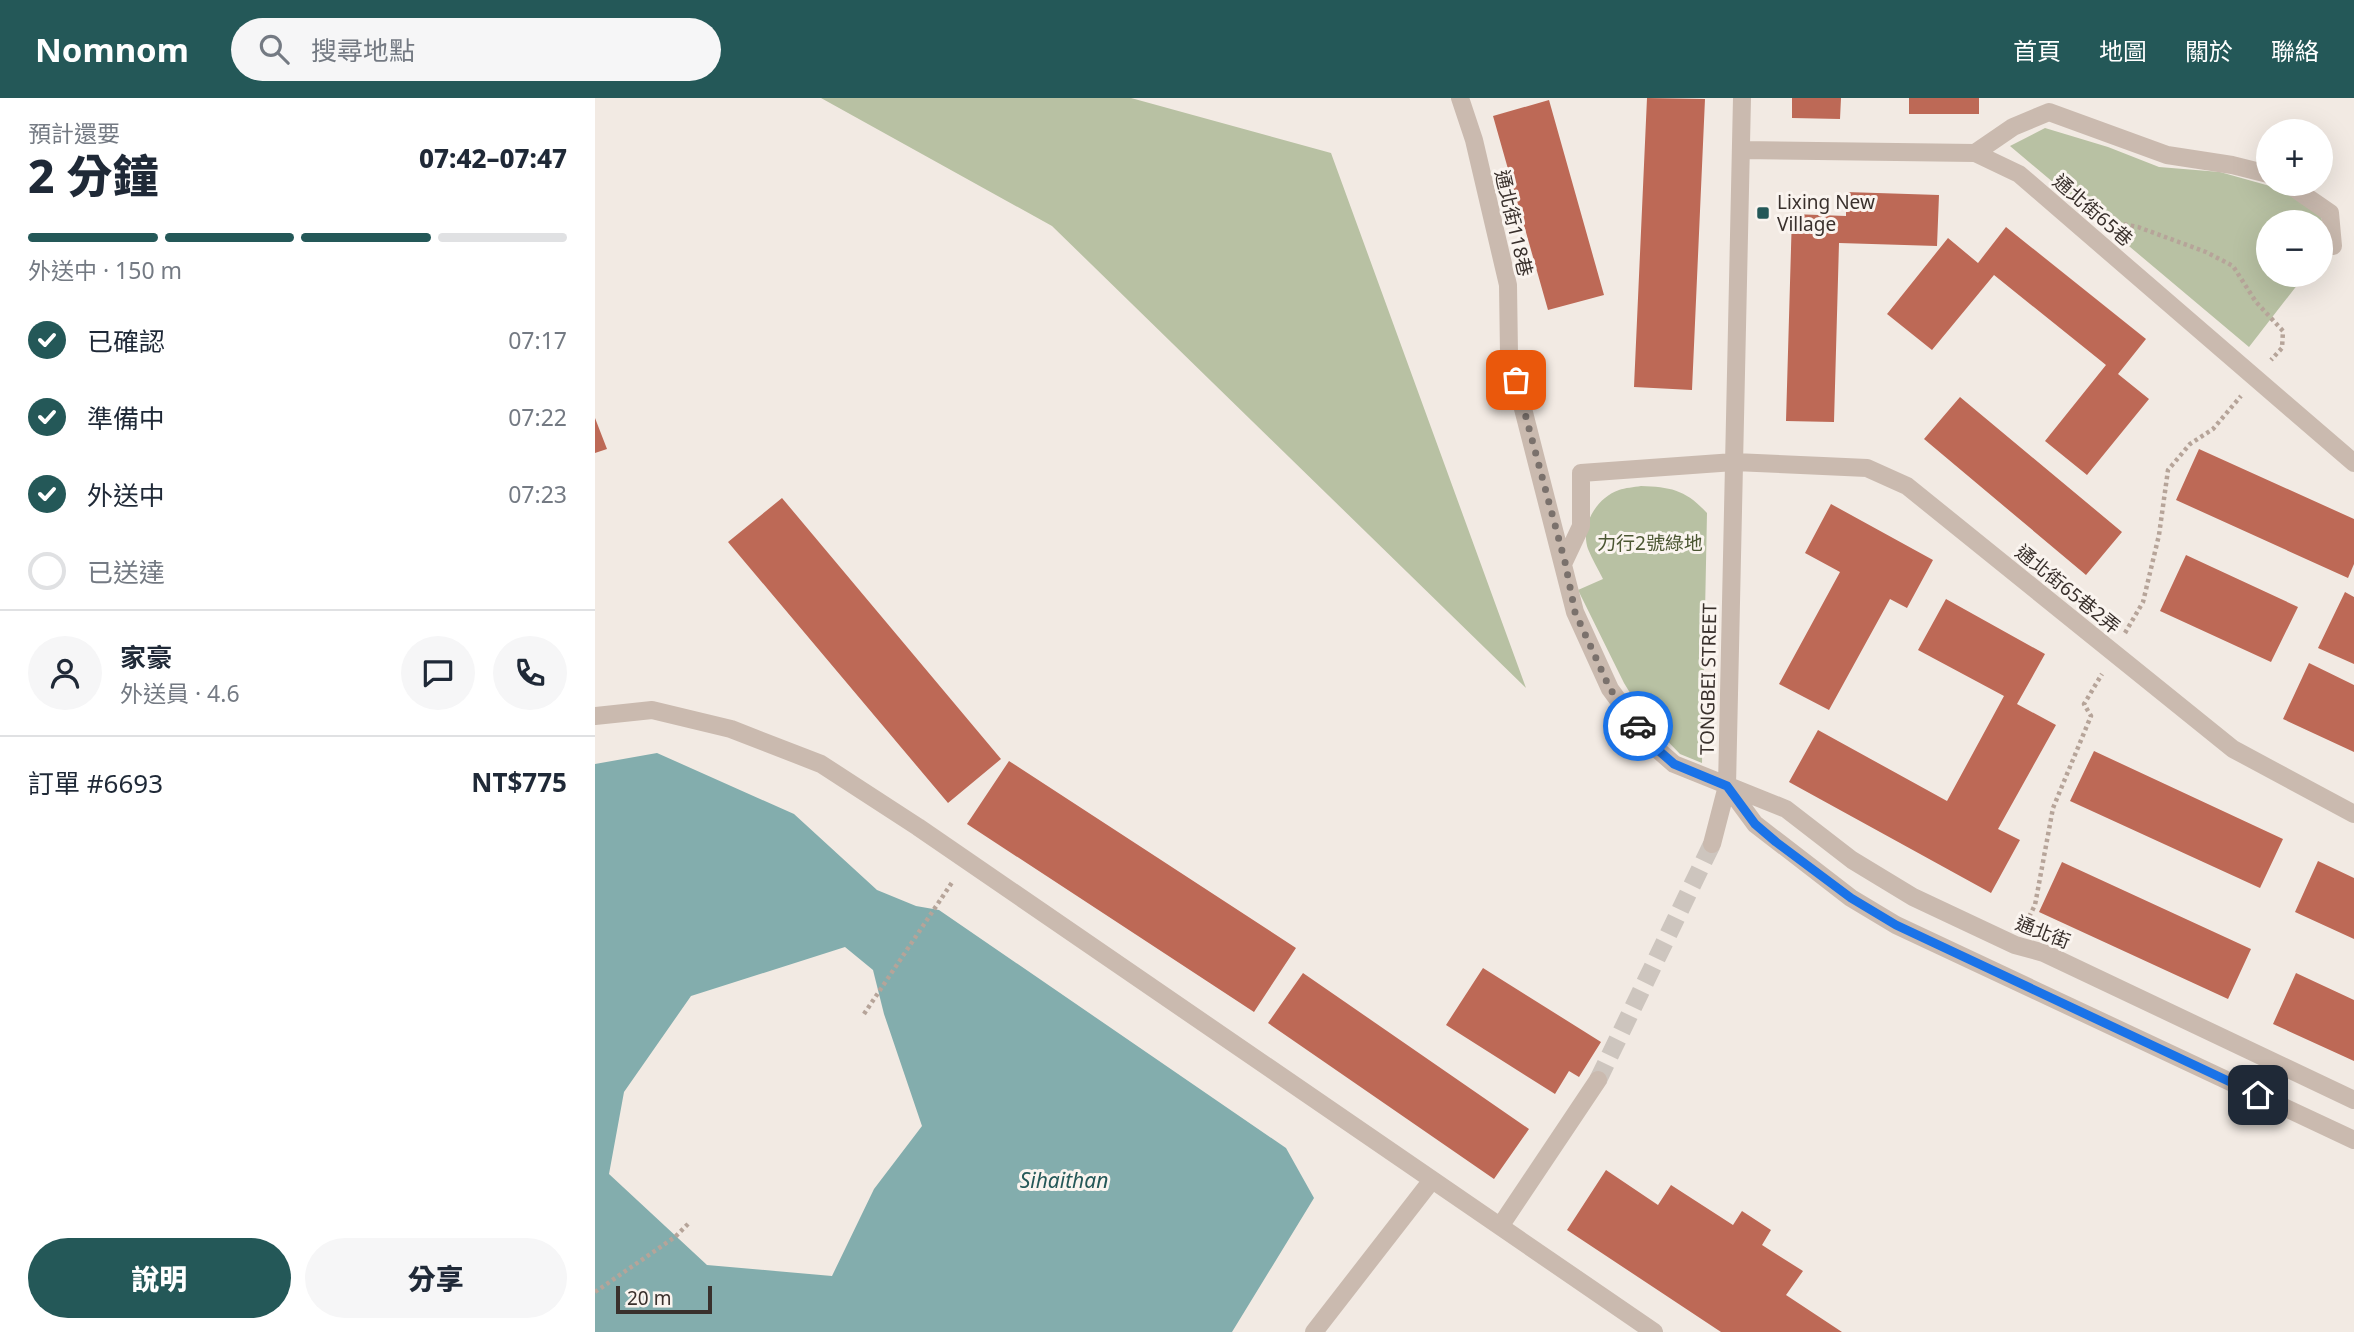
<!DOCTYPE html>
<html lang="zh-TW">
<head>
<meta charset="utf-8">
<style>
  body { margin:0; font-family:"Noto Sans","Noto Sans TC",sans-serif; background:#f6f6f7; color:#1f2937; height:100vh; display:flex; flex-direction:column; font-size:26px; white-space:nowrap }
  * { box-sizing:border-box; margin:0 }
  p { font-size:23px; color:#747a83 }
  .icon { flex:none; width:38px; height:38px; fill:none; stroke:currentColor; stroke-width:2; stroke-linecap:round; stroke-linejoin:round }
  .map { position:relative; flex:1; overflow:hidden }
  .side { display:flex; flex-direction:column; background:#fff; width:595px }
  .side>* { flex:none }
  .fabs { position:absolute; left:1661px; top:21px; display:grid; gap:14px }
  .fabs a { display:grid; place-items:center; width:77px; height:77px; border-radius:50%; background:#fff; box-shadow:0 7px 28px #0002; font-size:35px }
  .scale { position:absolute; left:21px; bottom:18px; width:96px; box-sizing:border-box; padding-left:7px; border:4px solid #39302c; border-top:0; font-size:19px; line-height:24px; white-space:nowrap; color:#39302c; -webkit-text-stroke:5px #faf4ef; paint-order:stroke }
  .pin { position:absolute; display:grid; place-items:center; width:60px; height:60px; color:#fff; margin:-30px; border-radius:14px; box-shadow:0 4px 10px #0006 }
  .courier { position:absolute; display:grid; place-items:center; width:70px; height:70px; margin:-35px; border:5px solid #1a73e8; border-radius:50%; background:#fff; color:#222; box-shadow:0 2px 9px #0007 }
  .headline em { font-style:normal; font-weight:800 }
  .headline div { display:flex; flex-direction:column-reverse }
  .headline { display:flex; align-items:center; justify-content:space-between; height:119px; padding:0 28px }
  h1 { font-size:46px; font-weight:800; line-height:52px }
  .bar { display:grid; grid-template-columns:repeat(4,1fr); gap:10px 7px; align-content:center; height:84px; padding:0 28px }
  .bar i { height:9px; border-radius:5px; background:#e0e1e3 }
  .bar .current { background:#245858 }
  .bar p { grid-column:span 4 }
  .line { display:flex; align-items:center; gap:18px; padding:0 28px; border-top:2px solid #e0e1e3 }
  .line div { flex:1 }
  .round { display:grid; place-items:center; flex:none; width:74px; height:74px; border-radius:37px; background:#f6f6f7 }
  ol { padding:0 28px; list-style:none }
  li { display:flex; align-items:center; gap:21px; height:77px }
  li p { margin-inline-start:auto }
  li .icon { padding:7px; border-radius:50%; background:#245858; color:#fff; stroke-width:4 }
  li:last-child { color:#747a83 }
  li i { width:38px; height:38px; border:4px solid #e0e1e3; border-radius:50% }
  .action { display:flex; gap:14px; margin-top:auto; padding:14px 28px }
  .action a { flex:1; height:80px; border-radius:42px; background:#245858; color:#fff; font-size:28px; font-weight:800; line-height:80px; text-align:center }
  .action a+a { background:#f6f6f7; color:#1f2937 }
  header { display:flex; align-items:center; gap:42px; box-sizing:border-box; height:98px; padding:0 35px; background:#245858; color:#fff }
  header strong { font-size:33px }
  nav { display:flex; gap:38px; margin-inline-start:auto; font-size:24px }
  .search { width:490px; height:63px; background:#f6f6f7; display:flex; align-items:center; gap:18px; box-sizing:border-box; padding:0 24px; border-radius:38px; color:#747a83; font-size:26px }
  main { display:flex; flex:1; min-height:0 }
  .map>svg:first-child { display:block }
  .green { fill:#b8c1a3 }
  .water { fill:#83adad; fill-rule:evenodd }
  .building { fill:#bd6956 }
  .lines { fill:none; stroke-linecap:round; stroke-linejoin:round }
  .minor-tunnel { stroke:#cdc5be; stroke-width:18; stroke-dasharray:18 9; stroke-linecap:butt }
  .path { stroke:#b6a499; stroke-width:4.5; stroke-dasharray:3.5 3.5; stroke-linecap:butt }
  .minor { stroke:#cabaaf; stroke-width:18 }
  .done { stroke:#7a716c; stroke-width:7; stroke-dasharray:0 12.6 }
  .route { stroke:#1a73e8; stroke-width:9 }
  .poi-dot { fill:#245858; stroke:#faf4ef; stroke-width:2.5 }
  .labels { text-anchor:middle; dominant-baseline:central; stroke-width:6; stroke-linejoin:round; paint-order:stroke }
  .poi-label { font-size:19px; fill:#39302c; stroke:#faf4ef; text-anchor:start }
  .street-label { font-size:19px; fill:#39302c; stroke:#faf4ef }
  .park-label { font-size:19px; fill:#4b5632; stroke:#faf4ef }
  .water-label { font-size:21px; font-style:italic; fill:#245858; stroke:#faf4ef }
</style>
</head>
<body>
<header>
<strong>Nomnom</strong>
<div class="search"><svg class="icon" aria-label="search" viewBox="0 0 24 24"><circle cx="10" cy="10" r="6"/><path d="M15 15l6 6"/></svg>搜尋地點</div>
<nav><a>首頁</a><a>地圖</a><a>關於</a><a>聯絡</a></nav>
</header>
<main>
<section class="side">
<div class="headline"><div><h1>2 分鐘</h1><p>預計還要</p></div><em>07:42–07:47</em></div>
<div class="bar"><i class="current"></i><i class="current"></i><i class="current"></i><i></i><p>外送中 · 150 m</p></div>
<ol>
<li><svg class="icon" aria-label="check" viewBox="0 0 24 24"><path d="M5 12l5 5 9-10"/></svg>已確認<p>07:17</p></li>
<li><svg class="icon" aria-label="check" viewBox="0 0 24 24"><path d="M5 12l5 5 9-10"/></svg>準備中<p>07:22</p></li>
<li><svg class="icon" aria-label="check" viewBox="0 0 24 24"><path d="M5 12l5 5 9-10"/></svg>外送中<p>07:23</p></li>
<li><i></i>已送達</li>
</ol>
<div class="line" style="height:126px"><a class="round"><svg class="icon" aria-label="person" viewBox="0 0 24 24"><circle cx="12" cy="8" r="4"/><path d="M4 21q1-7 8-7t8 7"/></svg></a><div><b>家豪</b><p>外送員 · 4.6</p></div><a class="round"><svg class="icon" aria-label="chat" viewBox="0 0 24 24"><path d="M4 5h16v11H9l-5 4z"/></svg></a><a class="round"><svg class="icon" aria-label="phone" viewBox="0 0 24 24"><path d="M5 4h4l2 5-3 2q2 4 5 5l2-3 5 2v4C11 20 4 13 5 4z"/></svg></a></div>
<div class="line" style="height:91px"><div>訂單 #6693</div><b>NT$775</b></div>
<div class="action"><a>說明</a><a>分享</a></div>
</section>
<div class="map">
<svg width="1759" height="1234" viewBox="0 0 1759 1234">
  <rect width="100%" height="100%" fill="#f2eae3"/>
  <path class="green" d="M226,0H536L736,55L931,590L457,128Z
    M1450,30L1513,49L1564,69L1625,74L1682,90L1726,115L1730,150L1726,156V124H1673V177H1710L1654,249L1415,48Z
    M1046,388C1076,389 1091,392 1112,415L1107,665L1085,656L1051,621L1029,585L983,492L1008,481C1003,471 997,461 993,451C985,428 1001,400 1024,392C1030,390 1039,389 1046,388Z"/>
  <path class="water" d="M62,655L199,716L282,792L321,808L344,812L691,1050L719,1100L637,1234H0V666ZM250,849L278,872L289,916L327,1028L279,1091L237,1178L112,1167L14,1076L29,994L96,898Z"/>
  <path class="building" d="M1052,0L1110,1L1097,292L1039,289Z
    M1197,0H1246L1245,21L1197,20Z
    M1314,0H1384V16H1314Z
    M954,2L1009,197L953,212L898,18Z
    M1251,94L1344,97L1342,148L1244,145L1239,324L1191,323L1197,116L1251,118Z
    M1411,129L1551,241L1523,276L1554,301L1492,377L1450,343L1511,267L1399,177L1337,252L1292,216L1353,140L1383,165Z
    M1365,299L1527,434L1491,477L1329,341Z
    M0,320L12,351L0,355Z
    M1604,351L1759,421V466L1753,480L1581,402Z
    M187,400L406,661L353,705L133,444Z
    M1236,406L1338,462L1312,510L1295,501L1234,612L1184,586L1245,474L1210,455Z
    M1591,457L1703,509L1676,564L1565,513Z
    M1750,494L1759,499V566L1723,550Z
    M1351,501L1450,556L1422,606L1461,627L1403,731L1425,742L1396,795L1194,684L1223,632L1352,703L1409,598L1323,552Z
    M1714,565L1759,587V654L1688,621Z
    M1499,653L1688,741L1665,790L1475,703Z
    M414,663L701,850L659,914L372,726Z
    M1723,763L1759,780V841L1700,814Z
    M1467,764L1656,851L1633,901L1444,814Z
    M888,870L1006,944L984,979L974,973L960,996L851,927Z
    M708,875L934,1031L899,1081L673,925Z
    M1701,875L1759,902V963L1678,926Z
    M1011,1072L1063,1107L1076,1087L1138,1127L1147,1113L1176,1132L1167,1147L1208,1173L1191,1197L1247,1234H1126L972,1132Z"/>
  <g class="lines">
    <path class="minor-tunnel" d="M1003,982L1117,746"/>
    <path class="path" d="M1522,125L1543,129L1611,154L1638,168L1661,204L1688,233L1687,250L1676,262
      M1530,535L1548,504L1564,437L1573,372L1595,346L1618,331L1646,298
      M1431,825L1440,807L1458,710L1496,618L1489,606L1507,576
      M269,916L358,783
      M0,1194L80,1139L95,1124"/>
    <path class="minor" d="M865,0L879,42L913,187L914,256L980,514L1015,591L1055,645L1079,666L1191,711L1257,762L1318,799L1420,847L1449,855L1759,1002
      M1147,0L1132,688L1160,726L1256,800L1301,827L1759,1042
      M1146,52L1380,55L1424,76L1759,365
      M1380,55L1418,29L1454,14L1572,57L1637,67L1673,76
      M1693,86L1735,115L1738,148
      M969,464L986,428V375L1139,364L1228,368L1272,370L1312,388L1638,651L1759,716
      M0,618L57,612L136,631L226,666L323,729L1059,1234
      M1117,746L1132,688
      M906,1127L1003,982
      M719,1234L837,1082"/>
  </g>
  <g class="lines">
    <path class="done" d="M921,282L970,464L980,514L1015,591L1043,628"/>
    <path class="route" d="M1043,628L1055,645L1079,666L1132,688L1160,726L1181,744L1256,800L1301,827L1663,997"/>
  </g>
  <rect class="poi-dot" x="1161" y="108" width="14" height="14" rx="3.5"/>
  <g class="labels">
    <g class="poi-label">
      <text x="1182" y="104">Lixing New<tspan x="1182" dy="22">Village</tspan></text>
    </g>
    <g class="street-label">
      <text transform="translate(1498 112) rotate(41)">通北街65巷</text>
      <text transform="translate(919 125) rotate(77)">通北街118巷</text>
      <text transform="translate(1473 491) rotate(39)">通北街65巷2弄</text>
      <text transform="translate(1113 581) rotate(-89)">TONGBEI STREET</text>
      <text transform="translate(1448 834) rotate(21)">通北街</text>
    </g>
    <g class="park-label">
      <text x="1055" y="445">力行2號綠地</text>
    </g>
    <g class="water-label">
      <text x="469" y="1082">Sihaithan</text>
    </g>
  </g>
</svg>
<div class="fabs">
<a>+</a>
<a>−</a>
</div>
<div class="scale">20 m</div>
<div class="pin" style="left:921px;top:282px;background:#ea580c"><svg class="icon" aria-label="bag" viewBox="0 0 24 24"><path d="M5 8h14l-1 12H6zM9 8a3 3 0 0 1 6 0"/></svg></div>
<div class="pin" style="left:1663px;top:997px;background:#1f2937"><svg class="icon" aria-label="home" viewBox="0 0 24 24"><path d="M3 11l9-7 9 7M6 9v11h12V9"/></svg></div>
<div class="courier" style="left:1043px;top:628px"><svg class="icon" aria-label="car" viewBox="0 0 24 24"><path d="M5 17H2v-5l4-1 3-4h7l3 4 3 1v5h-3M9 17h6M6 11h13"/><circle cx="7" cy="17" r="2"/><circle cx="17" cy="17" r="2"/></svg></div>
</div>
</main>
</body>
</html>
